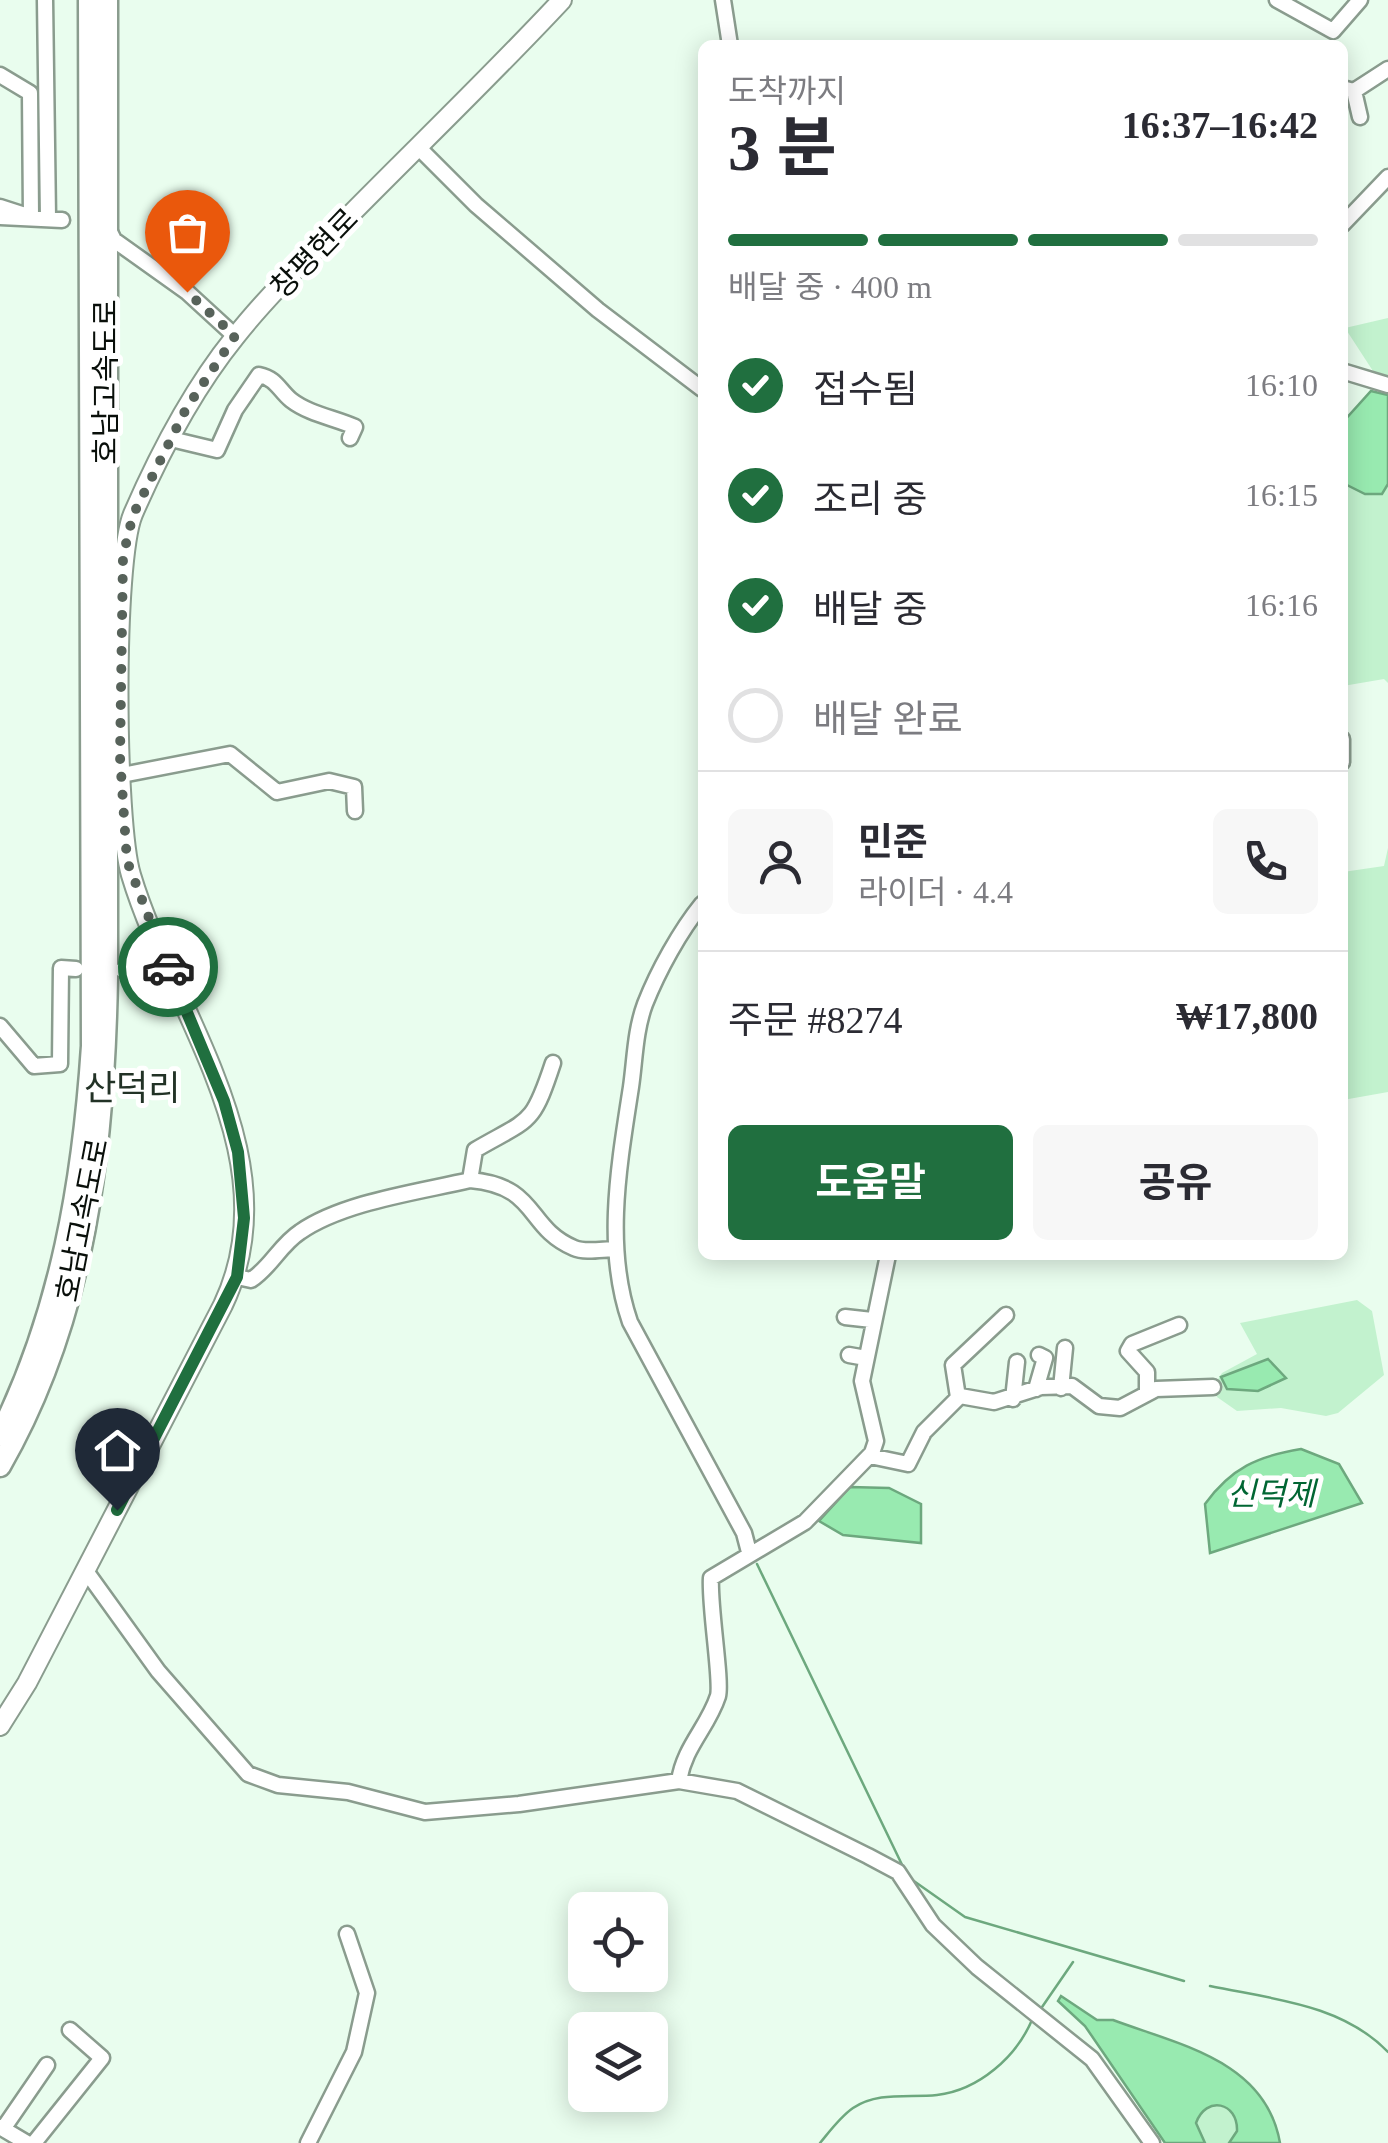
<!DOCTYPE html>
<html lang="ko">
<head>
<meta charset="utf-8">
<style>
  body { margin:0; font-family:"Times New Roman","Noto Sans KR",serif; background:#f7f7f7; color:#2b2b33; height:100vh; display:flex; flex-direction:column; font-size:38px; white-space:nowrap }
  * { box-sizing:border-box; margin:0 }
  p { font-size:32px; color:#7c7c81 }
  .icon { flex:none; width:55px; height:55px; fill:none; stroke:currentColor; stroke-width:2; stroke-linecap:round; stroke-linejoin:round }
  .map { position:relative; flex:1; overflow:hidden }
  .drawer { position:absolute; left:698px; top:40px; width:650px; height:1220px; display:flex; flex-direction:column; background:#fff; border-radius:15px; box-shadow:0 5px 25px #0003 }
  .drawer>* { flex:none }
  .buttons { position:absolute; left:568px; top:1892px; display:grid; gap:20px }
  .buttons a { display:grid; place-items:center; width:100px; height:100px; border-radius:15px; background:#fff; box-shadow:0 5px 25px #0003; font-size:50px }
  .pin { position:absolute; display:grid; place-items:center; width:85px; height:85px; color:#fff; margin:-102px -42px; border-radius:50% 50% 50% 0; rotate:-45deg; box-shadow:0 0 10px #0007 }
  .pin .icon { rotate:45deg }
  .courier { position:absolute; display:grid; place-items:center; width:100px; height:100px; margin:-50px; border:8px solid #206f3f; border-radius:50%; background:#fff; color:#222; box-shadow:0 2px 12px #0007 }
  .summary em { font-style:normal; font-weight:700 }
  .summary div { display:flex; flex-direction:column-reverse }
  .summary { display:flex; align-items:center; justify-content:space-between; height:170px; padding:0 30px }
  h1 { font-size:65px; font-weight:700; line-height:75px }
  .bar { display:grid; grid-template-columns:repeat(4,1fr); gap:15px 10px; align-content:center; height:120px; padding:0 30px }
  .bar i { height:12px; border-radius:8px; background:#e1e1e2 }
  .bar .active { background:#206f3f }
  .bar p { grid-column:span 4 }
  .line { display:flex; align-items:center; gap:25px; padding:0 30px; border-top:2px solid #e1e1e2 }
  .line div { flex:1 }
  .round { display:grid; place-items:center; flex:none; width:105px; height:105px; border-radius:15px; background:#f7f7f7 }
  ol { padding:0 30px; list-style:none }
  li { display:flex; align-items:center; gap:30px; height:110px }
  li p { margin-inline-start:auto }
  li .icon { padding:10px; border-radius:50%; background:#206f3f; color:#fff; stroke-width:4 }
  li:last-child { color:#7c7c81 }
  li i { width:55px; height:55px; border:5px solid #e1e1e2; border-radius:50% }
  .action { display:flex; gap:20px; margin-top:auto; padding:20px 30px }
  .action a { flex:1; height:115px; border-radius:15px; background:#206f3f; color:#fff; font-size:40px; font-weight:700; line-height:115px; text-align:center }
  .action a+a { background:#f7f7f7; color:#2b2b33 }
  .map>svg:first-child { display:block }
  .green { fill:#c2f2ce }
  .water { fill:#98eab0; stroke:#6da87e; stroke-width:2.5 }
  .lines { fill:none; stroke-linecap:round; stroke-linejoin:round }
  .stream { stroke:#6da87e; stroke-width:2.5 }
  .minor-casing { stroke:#8a9c8e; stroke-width:19 }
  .major-casing { stroke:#8a9c8e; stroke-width:22 }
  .highway-casing { stroke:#8a9c8e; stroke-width:25 }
  .minor { stroke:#fff; stroke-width:14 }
  .major { stroke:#fff; stroke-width:18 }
  .highway { stroke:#fff; stroke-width:20 }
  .done { stroke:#57625a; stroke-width:10; stroke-dasharray:0 18 }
  .route { stroke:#206f3f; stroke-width:12 }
  .labels { text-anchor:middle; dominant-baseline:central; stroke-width:10; stroke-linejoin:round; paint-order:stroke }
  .street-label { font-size:30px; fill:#090f0a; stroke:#fff }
  .water-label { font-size:32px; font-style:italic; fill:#016633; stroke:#fff }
  .quarter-label { font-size:35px; fill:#223226; stroke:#fff }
</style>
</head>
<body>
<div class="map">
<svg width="1388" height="2143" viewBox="0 0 1388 2143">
  <rect width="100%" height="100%" fill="#e9fdee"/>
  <path class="green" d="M1388,318V683L1384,679L1343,686V464L1375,471L1384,388L1345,328Z
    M1388,848V1092L1343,1100V872L1384,866Z
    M1357,1300L1372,1311L1384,1375L1338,1413L1326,1416L1281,1408L1237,1411L1217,1397L1213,1387L1222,1373L1257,1354L1240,1323Z
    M1196 2125a21 21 0 1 1 42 0a21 21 0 1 1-42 0Z"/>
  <path class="water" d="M1371,391L1388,395V484L1382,494H1365L1343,483V422Z
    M1268,1359L1286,1378L1258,1391L1227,1389L1221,1377Z
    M1301,1449L1339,1464L1362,1503L1210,1553L1205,1504C1231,1468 1258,1456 1301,1449Z
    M850,1487L889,1488L921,1504V1543L843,1535L819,1521Z
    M1061,1996L1097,2020H1113C1180,2045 1266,2061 1280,2143H1229L1237,2131C1238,2102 1206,2095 1196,2123L1205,2143H1165L1085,2026L1058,2001Z"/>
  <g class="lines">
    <path class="stream" d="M757,1564L906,1873
      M911,1879L965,1917L1184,1981
      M1210,1986C1272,1999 1342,2004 1388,2052
      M1040,2010L1073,1962
      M820,2143C830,2131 840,2117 853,2108C878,2091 909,2098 937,2095C979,2090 1016,2057 1032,2020"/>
    <defs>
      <path id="minor" d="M45,0L48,217
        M723,0L730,45
        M1277,0L1333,31L1360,0
        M0,75L30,93L31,217L0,207
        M1342,88L1354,91L1388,69
        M1354,91L1360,117
        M418,147L476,205L598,310L702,389
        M0,217L62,220
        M1342,225L1388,177
        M108,228L114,240L187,292L235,336
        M1342,371L1388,385
        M171,439L217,450L235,410L259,375C277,379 278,389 291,400C309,414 335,418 355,427L350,438
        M1342,739V762
        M122,775L230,754L277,792L329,781L354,787L355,811
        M702,904C680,931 658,971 645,1004C635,1031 635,1059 631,1087C619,1165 604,1247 630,1322L744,1533L749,1552
        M122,970L169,969
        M0,1026L34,1066L60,1064L61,968L76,969
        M470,1180C539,1186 525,1227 574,1248C585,1253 603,1249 615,1249
        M237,1277L251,1280C271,1267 280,1245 300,1232C343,1202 419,1192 470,1180L475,1150C530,1118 532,1127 553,1063
        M845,1317L872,1320
        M849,1355L866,1358
        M1061,1388L1065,1348
        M1036,1389L1045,1358L1039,1355
        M1147,1392V1372L1128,1351L1132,1344L1179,1325
        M958,1397L953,1365L1006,1315
        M1013,1399L1017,1362
        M870,1456L908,1464L924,1432L960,1396L994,1402L1041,1387L1072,1386L1099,1406L1120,1408L1156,1389L1213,1387
        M86,1571L158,1671L248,1774L278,1785L348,1792L425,1812L519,1804L679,1781L737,1791L868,1856L898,1872L933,1925L977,1967L1092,2059L1152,2143
        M679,1781C684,1747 708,1727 718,1696C722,1681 709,1605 711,1578L805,1522L872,1453L876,1441L862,1381L888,1255
        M0,2127L27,2143
        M3,2129L47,2065
        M34,2143L102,2058L70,2030
        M308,2143L354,2052L367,1993L347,1934"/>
      <path id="major" d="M0,1726L27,1683L223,1305C293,1158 172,1012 131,875C115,822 113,562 133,514C160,452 193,389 235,337C269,294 310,255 349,216C420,144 493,74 562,0"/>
      <path id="highway" d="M0,1435C61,1312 83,1182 92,1046L89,0
        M0,1466C86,1316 104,1147 107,978V0"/>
    </defs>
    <use href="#minor" class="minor-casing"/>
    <use href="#major" class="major-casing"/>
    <use href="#highway" class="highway-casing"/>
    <use href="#minor" class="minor"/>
    <use href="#major" class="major"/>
    <use href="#highway" class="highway"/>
  </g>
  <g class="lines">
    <path class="done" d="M168,967L127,861L120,757L123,556L133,515L186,409L235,336L187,292"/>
    <path class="route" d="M117,1510L237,1277L244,1218L238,1152L224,1101L168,967"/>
  </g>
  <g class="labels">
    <g class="street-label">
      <text transform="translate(314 253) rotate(-46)">창평현로</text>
      <text transform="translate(105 382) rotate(-90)">호남고속도로</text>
      <text transform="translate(82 1220) rotate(-79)">호남고속도로</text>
    </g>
    <g class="water-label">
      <text x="1271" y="1494">신덕제</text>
    </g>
    <g class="quarter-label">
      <text x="132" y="1088">산덕리</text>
    </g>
  </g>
</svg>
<div class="buttons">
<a><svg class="icon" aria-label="locate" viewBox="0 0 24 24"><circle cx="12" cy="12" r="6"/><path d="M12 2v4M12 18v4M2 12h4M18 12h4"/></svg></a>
<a><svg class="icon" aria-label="layers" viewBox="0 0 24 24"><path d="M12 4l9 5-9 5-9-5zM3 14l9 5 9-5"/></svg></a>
</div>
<div class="pin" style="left:187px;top:292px;background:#ea580c"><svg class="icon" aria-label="bag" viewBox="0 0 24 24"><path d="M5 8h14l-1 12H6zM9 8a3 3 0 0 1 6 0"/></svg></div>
<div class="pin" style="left:117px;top:1510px;background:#1f2937"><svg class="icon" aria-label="home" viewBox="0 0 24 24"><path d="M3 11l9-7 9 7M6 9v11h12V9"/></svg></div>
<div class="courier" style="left:168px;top:967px"><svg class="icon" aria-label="car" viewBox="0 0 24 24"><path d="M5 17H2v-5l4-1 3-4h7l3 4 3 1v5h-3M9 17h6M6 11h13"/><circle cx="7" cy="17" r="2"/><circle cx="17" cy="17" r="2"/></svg></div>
<section class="drawer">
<div class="summary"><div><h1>3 분</h1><p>도착까지</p></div><em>16:37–16:42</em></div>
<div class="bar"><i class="active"></i><i class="active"></i><i class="active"></i><i></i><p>배달 중 · 400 m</p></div>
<ol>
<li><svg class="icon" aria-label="check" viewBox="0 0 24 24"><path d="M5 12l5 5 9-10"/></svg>접수됨<p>16:10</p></li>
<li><svg class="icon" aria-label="check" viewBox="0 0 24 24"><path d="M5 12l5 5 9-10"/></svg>조리 중<p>16:15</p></li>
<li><svg class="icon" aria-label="check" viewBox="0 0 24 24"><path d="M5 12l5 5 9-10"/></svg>배달 중<p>16:16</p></li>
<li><i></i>배달 완료</li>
</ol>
<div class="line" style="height:180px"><a class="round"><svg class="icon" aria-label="person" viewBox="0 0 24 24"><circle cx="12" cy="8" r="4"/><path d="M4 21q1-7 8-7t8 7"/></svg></a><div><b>민준</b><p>라이더 · 4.4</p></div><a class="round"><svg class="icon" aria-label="phone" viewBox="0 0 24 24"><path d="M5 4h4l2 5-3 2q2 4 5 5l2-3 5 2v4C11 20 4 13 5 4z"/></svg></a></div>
<div class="line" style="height:130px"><div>주문 #8274</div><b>₩17,800</b></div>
<div class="action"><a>도움말</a><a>공유</a></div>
</section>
</div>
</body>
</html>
